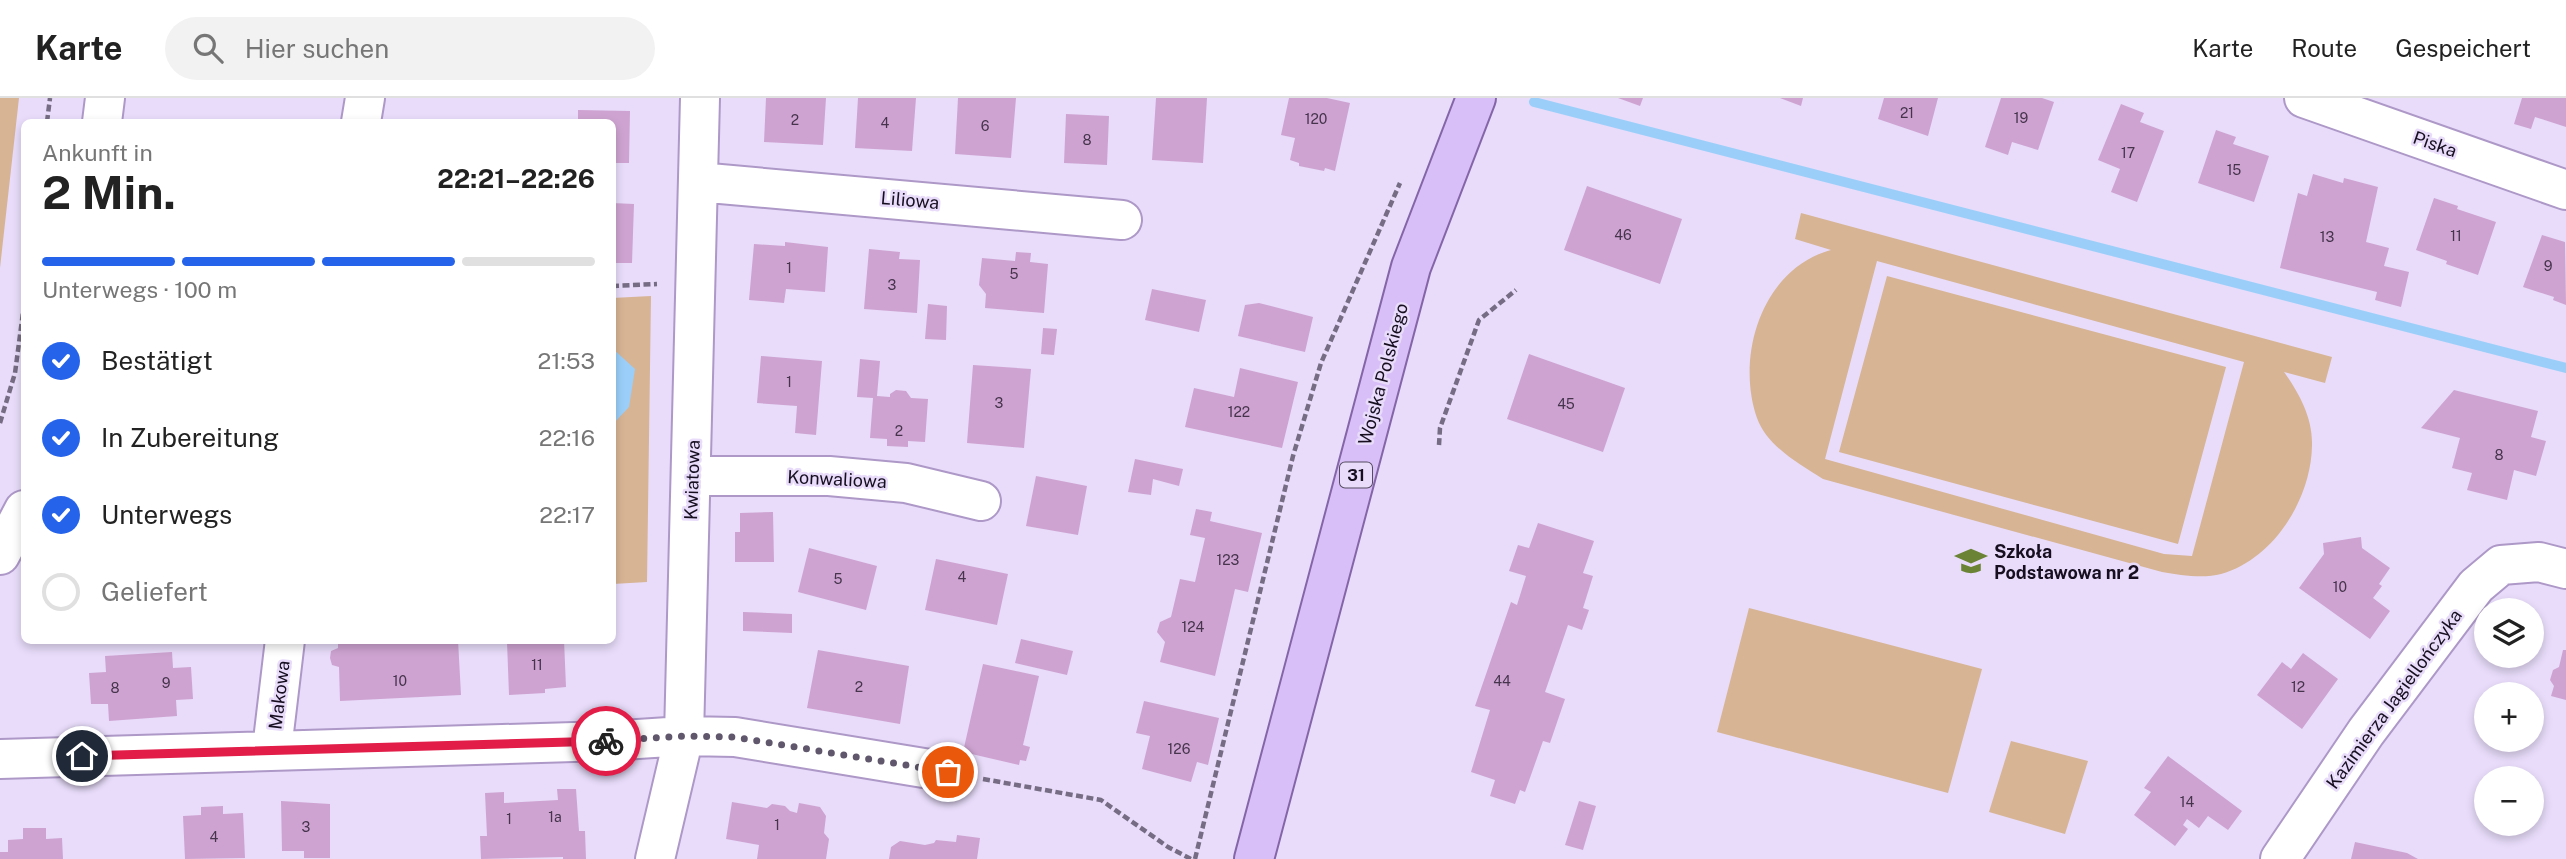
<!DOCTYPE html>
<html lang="de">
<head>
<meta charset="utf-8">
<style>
  body { margin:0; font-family:"Public Sans",sans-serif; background:#f2f2f2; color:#222; height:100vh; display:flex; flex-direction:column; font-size:26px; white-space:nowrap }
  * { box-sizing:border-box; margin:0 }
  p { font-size:23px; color:#767676 }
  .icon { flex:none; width:38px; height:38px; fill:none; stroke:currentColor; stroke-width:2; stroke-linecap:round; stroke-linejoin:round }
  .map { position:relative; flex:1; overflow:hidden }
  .details { position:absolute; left:21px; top:21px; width:595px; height:525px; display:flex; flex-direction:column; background:#fff; border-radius:10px; box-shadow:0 4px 10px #0003 }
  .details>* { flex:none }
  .buttons { position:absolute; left:2474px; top:500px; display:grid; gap:14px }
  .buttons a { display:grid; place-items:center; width:70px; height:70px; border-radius:50%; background:#fff; box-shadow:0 4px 10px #0003; font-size:35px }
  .pin { position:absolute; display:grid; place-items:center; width:60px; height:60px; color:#fff; margin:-30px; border:4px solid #fff; border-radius:50%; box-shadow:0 2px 7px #0007 }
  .courier { position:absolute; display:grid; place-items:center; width:70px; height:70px; margin:-35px; border:5px solid #e11d48; border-radius:50%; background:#fff; color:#222; box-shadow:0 2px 9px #0007 }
  .head em { font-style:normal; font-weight:700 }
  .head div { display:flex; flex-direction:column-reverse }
  .head { display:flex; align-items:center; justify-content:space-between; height:119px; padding:0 21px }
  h1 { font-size:46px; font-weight:700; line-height:52px }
  .bar { display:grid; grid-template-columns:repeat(4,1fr); gap:10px 7px; align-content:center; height:84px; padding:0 21px }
  .bar i { height:9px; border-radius:5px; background:#e0e0e0 }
  .bar .on { background:#2563eb }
  .bar p { grid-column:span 4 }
  ol { padding:0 21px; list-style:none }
  li { display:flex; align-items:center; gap:21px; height:77px }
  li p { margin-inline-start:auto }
  li .icon { padding:7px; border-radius:50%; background:#2563eb; color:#fff; stroke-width:4 }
  li:last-child { color:#767676 }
  li i { width:38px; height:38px; border:4px solid #e0e0e0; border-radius:50% }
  header { display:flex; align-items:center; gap:42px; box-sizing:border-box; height:98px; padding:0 35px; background:#fff; border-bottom:2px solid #e0e0e0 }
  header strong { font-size:33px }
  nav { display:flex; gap:38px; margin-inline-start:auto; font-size:24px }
  .search { width:490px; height:63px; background:#f2f2f2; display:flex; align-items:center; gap:18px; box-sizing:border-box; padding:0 24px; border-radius:38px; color:#767676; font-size:26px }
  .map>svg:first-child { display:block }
  .green { fill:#d7b494; fill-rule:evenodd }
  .water { fill:#9bcffa }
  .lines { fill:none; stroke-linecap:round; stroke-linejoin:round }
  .stream { stroke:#9bcffa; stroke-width:10 }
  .building { fill:#cea3d1 }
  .minor-casing { stroke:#ad98c7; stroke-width:42 }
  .major-casing { stroke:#8466a8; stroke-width:42 }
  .path { stroke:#766c83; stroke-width:4.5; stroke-dasharray:7 3.5; stroke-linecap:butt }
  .minor { stroke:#fff; stroke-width:38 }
  .major { stroke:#d9bff7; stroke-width:38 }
  .done { stroke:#60576c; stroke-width:7; stroke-dasharray:0 12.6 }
  .route { stroke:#e11d48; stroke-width:9 }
  .labels { text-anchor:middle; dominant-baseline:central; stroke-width:5; stroke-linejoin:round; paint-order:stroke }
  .number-label { font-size:14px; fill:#45344c }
  .shield { fill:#e8dcfa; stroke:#564c61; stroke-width:2 }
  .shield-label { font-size:16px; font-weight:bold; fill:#170f20 }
  .street-label { font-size:18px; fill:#170f20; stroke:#e8dcfa }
  .poi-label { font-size:18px; font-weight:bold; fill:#170f20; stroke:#e8dcfa; text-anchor:start }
</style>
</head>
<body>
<header>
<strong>Karte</strong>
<div class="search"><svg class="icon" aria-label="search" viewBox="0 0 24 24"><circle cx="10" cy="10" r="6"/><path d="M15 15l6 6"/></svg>Hier suchen</div>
<nav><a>Karte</a><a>Route</a><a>Gespeichert</a></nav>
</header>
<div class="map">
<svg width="2566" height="761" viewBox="0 0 2566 761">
  <rect width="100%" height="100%" fill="#e8dcfa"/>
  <path class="green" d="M0,0H19L0,170Z
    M1801,115L2332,259L2325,285L2284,274C2299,295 2313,320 2312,348C2311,401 2274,461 2221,476C2203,481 2180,477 2162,474L1823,381C1799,366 1767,348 1757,320C1735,257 1763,170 1831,152L1795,141ZM1877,163L2244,264L2192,458L2164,456L1825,361Z
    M1887,178L2226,269L2178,446L1839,354Z
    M651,198L647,484L613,486L612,200Z
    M1749,510L1982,571L1948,695L1717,634Z
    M2011,643L2088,663L2065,736L1989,714Z"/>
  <path class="water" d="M612,250L635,271L629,309L613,326Z"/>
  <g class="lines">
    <path class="stream" d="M1534,4L2566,270"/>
  </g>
  <path class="building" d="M766,0H826L823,47L764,44Z
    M858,0H916L912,53L855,50Z
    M958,0H1016L1011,60L955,56Z
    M1156,0H1207L1203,65L1152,62Z
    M1289,0H1327L1350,5L1335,73L1325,70L1324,73L1299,68V65L1290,62L1295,40L1281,37Z
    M1618,0H1643L1640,8Z
    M1780,0H1803L1801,8Z
    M1884,0H1938L1928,38L1878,21Z
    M2001,0H2042L2054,4L2038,52L2012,44L2008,57L1985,49Z
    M2522,0H2566V29L2535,19L2531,31L2514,26Z
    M2121,6L2144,15L2140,24L2164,33L2137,104L2111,94L2120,71L2098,62Z
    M578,12L630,13L629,65H612V24H578Z
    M1066,16L1109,18L1107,67L1064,65Z
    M2216,32L2236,39L2233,46L2269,58L2254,104L2198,85Z
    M2313,76L2343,85L2344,80L2378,89L2366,144L2389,150L2384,168L2409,174L2401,209L2375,202L2377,194L2280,170L2298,95L2307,98Z
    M1587,88L1682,121L1660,186L1564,152Z
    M2434,100L2458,108L2457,111L2496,124L2478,177L2446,166L2447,163L2416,152Z
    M612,105L634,106L632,165H612Z
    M2542,137L2565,144L2566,207L2553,202L2554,199L2523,189Z
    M785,144L828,149L825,194L786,191L784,205L749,202L754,146L785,148Z
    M869,151L900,154L899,161L920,162L917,215L864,211Z
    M1016,154L1031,155L1030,164L1048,166L1044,215L985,210L986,196L979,187L982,160L1015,163Z
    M1152,191L1206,202L1199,234L1145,222Z
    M1259,205L1313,219L1305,254L1238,238L1245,207Z
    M928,206L947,208L946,242L925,241Z
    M1043,230L1057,231L1054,257L1041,256Z
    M1529,256L1625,290L1603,354L1507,321Z
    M761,258L822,263L816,337L795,335L797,308L757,305Z
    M860,261L880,263L877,298L890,299V296L896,292L906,293L911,300L928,301L925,344L908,343V349L887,348V341L870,340L873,300L857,299Z
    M973,267L1031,271L1024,350L967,345Z
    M1240,270L1298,284L1282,350L1185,329L1194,290L1234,299Z
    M2454,292L2538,313L2531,339L2546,343L2536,378L2514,372L2507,402L2467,392L2472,375L2452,370L2460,340L2421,330Z
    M1135,361L1183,371L1179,388L1153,381L1151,397L1128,394Z
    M1036,378L1087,388L1078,437L1026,428Z
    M1196,411L1212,414L1210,423L1262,435L1248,494L1235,491L1215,578L1160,564L1165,544L1157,534L1160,524L1171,519L1180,481L1195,484L1205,440L1190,437Z
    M773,414L774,464H735V434H740V415Z
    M1538,425L1594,443L1583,475L1593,478L1583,510L1589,512L1582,532L1568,527L1545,594L1565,601L1550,645L1543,643L1525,694L1520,692L1515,706L1490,698L1495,682L1471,674L1490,612L1475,608L1511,504L1517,507L1526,478L1509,473L1518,447L1529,450Z
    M2361,439L2362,450L2390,470L2379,486L2382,488L2373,500L2390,513L2370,541L2299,490L2324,456L2323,445Z
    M809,450L877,468L866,512L798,494Z
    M936,461L1008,476L997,527L925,512Z
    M743,514L792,516V535L743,533Z
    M1021,541L1073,553L1067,577L1015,565Z
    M338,542H458L461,597L340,603L339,569L332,567L330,560L331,553L338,550Z
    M530,542H564L566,589L545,591V595L509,597L507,544Z
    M818,552L909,568L900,626L807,610Z
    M2563,552H2566V602L2551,598L2554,588L2550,582L2553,572L2559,569Z
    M172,554L173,570L191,569L193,601L176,602L177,618L109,623L108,606H91L89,575L106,574L105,558Z
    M2303,555L2338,581L2302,631L2257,597L2282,564L2291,571Z
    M983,566L1039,578L1023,647L1030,649L1026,663L1020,662L1019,667L963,654Z
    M1144,603L1219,620L1208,667L1197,664L1191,684L1142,671L1150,638L1136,635Z
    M2168,658L2242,713L2228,732L2208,718L2199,730L2187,721L2183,727L2188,731L2175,748L2134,717L2151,694L2144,690Z
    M557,691H576L579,733H585L586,761H563V759L481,761L480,738H487L485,695L504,694V705L558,702Z
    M281,703L330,706V760H304V753H282Z
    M1579,703L1596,708L1583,752L1565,747Z
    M732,704L767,710L772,706L785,708L790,713L797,715L799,705L820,709L826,718L824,735L829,741L826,761H757L759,747L726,741Z
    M223,708V716L243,715L245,760L185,761L183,718L201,717V709Z
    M23,730H46V741L62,740L63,761H0V754H8V742L23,741Z
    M957,737L980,740L977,761H889L891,749L900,743L925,747L934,745L936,742L956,744Z
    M2355,744L2407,755L2418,761H2351Z"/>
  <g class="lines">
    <defs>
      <path id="minor" d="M2304,0L2566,92
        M102,24L105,0
        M361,24L365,0
        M698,84L1122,122
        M692,378H829L906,385L981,403
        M0,457L24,412
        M272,651L285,542
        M0,661L607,643L684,638L735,639L948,674
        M655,761L684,638L700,0
        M2280,761L2366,634L2476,488L2501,467L2539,464L2566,471"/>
      <path id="major" d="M1254,761L1411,169L1476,0"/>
    </defs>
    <use href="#minor" class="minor-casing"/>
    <use href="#major" class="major-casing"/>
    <path class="path" d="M47,24L50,0
      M612,188L657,186
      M0,325L15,275L24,207
      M1439,347L1440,330L1479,222L1516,192
      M983,681L1101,702L1168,749L1191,761
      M1195,761L1293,358L1321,265L1400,85"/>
    <use href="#minor" class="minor"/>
    <use href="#major" class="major"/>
  </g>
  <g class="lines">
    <path class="done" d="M606,643L684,638L734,639L948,674"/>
    <path class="route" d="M82,658L606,643"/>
  </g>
  <defs>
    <symbol id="school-bare" viewBox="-9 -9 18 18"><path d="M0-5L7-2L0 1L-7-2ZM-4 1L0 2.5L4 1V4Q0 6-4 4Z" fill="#6b8335" stroke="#e8dcfa" stroke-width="2.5" paint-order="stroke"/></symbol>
  </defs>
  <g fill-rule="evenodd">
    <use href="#school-bare" x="1949" y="441" width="44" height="44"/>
  </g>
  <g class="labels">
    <g class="number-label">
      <text x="1907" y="15">21</text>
      <text x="2021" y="20">19</text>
      <text x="1316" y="21">120</text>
      <text x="795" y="22">2</text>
      <text x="885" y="25">4</text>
      <text x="985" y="28">6</text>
      <text x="1087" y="42">8</text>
      <text x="2128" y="55">17</text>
      <text x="2234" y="72">15</text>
      <text x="1623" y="137">46</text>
      <text x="2456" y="138">11</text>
      <text x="2327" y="139">13</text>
      <text x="2548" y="168">9</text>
      <text x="789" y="170">1</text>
      <text x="1014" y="176">5</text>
      <text x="892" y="187">3</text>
      <text x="789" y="284">1</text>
      <text x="999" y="305">3</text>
      <text x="1566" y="306">45</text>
      <text x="1239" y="314">122</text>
      <text x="899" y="333">2</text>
      <text x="2499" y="357">8</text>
      <text x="1228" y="462">123</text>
      <text x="962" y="479">4</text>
      <text x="838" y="481">5</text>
      <text x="2340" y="489">10</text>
      <text x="1193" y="529">124</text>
      <text x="537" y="567">11</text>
      <text x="400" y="583">10</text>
      <text x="1502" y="583">44</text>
      <text x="166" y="585">9</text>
      <text x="859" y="589">2</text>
      <text x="2298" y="589">12</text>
      <text x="115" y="590">8</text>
      <text x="1179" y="651">126</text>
      <text x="2187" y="704">14</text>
      <text x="555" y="719">1a</text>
      <text x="509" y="721">1</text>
      <text x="777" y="727">1</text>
      <text x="306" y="729">3</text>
      <text x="214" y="739">4</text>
    </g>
    <rect class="shield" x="1340" y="364.5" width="32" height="25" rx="5"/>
    <g class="shield-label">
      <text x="1356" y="377">31</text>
    </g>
    <g class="street-label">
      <text transform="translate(2435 46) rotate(19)">Piska</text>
      <text transform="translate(910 102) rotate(5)">Liliowa</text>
      <text transform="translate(1383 276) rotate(-75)">Wojska Polskiego</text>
      <text transform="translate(837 381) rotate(3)">Konwaliowa</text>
      <text transform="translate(692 382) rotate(-88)">Kwiatowa</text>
      <text transform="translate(279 597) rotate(-83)">Makowa</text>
      <text transform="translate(2394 601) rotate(-54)">Kazimierza Jagiellończyka</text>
    </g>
    <g class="poi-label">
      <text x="1994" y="453">Szkoła<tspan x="1994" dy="21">Podstawowa nr 2</tspan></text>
    </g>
  </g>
</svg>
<div class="buttons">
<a><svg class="icon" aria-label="layers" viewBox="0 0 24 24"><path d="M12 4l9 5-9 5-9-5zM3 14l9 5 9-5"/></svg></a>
<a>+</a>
<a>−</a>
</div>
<div class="pin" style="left:948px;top:674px;background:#ea580c"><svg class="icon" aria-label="bag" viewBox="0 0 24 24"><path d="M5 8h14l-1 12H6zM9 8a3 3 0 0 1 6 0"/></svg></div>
<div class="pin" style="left:82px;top:658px;background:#1f2937"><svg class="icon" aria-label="home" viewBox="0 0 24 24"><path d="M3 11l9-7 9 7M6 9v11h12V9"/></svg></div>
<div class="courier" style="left:606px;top:643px"><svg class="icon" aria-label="bike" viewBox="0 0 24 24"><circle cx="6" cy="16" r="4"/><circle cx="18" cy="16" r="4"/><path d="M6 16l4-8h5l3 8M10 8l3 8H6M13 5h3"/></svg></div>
<section class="details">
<div class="head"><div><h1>2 Min.</h1><p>Ankunft in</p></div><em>22:21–22:26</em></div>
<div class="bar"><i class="on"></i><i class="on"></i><i class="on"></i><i></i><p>Unterwegs · 100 m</p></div>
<ol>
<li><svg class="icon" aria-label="check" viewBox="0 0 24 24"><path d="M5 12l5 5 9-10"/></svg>Bestätigt<p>21:53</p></li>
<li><svg class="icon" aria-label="check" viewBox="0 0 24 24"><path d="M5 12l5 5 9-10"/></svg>In Zubereitung<p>22:16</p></li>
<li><svg class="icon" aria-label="check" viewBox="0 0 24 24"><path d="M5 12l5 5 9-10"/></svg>Unterwegs<p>22:17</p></li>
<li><i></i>Geliefert</li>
</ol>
</section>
</div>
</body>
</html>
